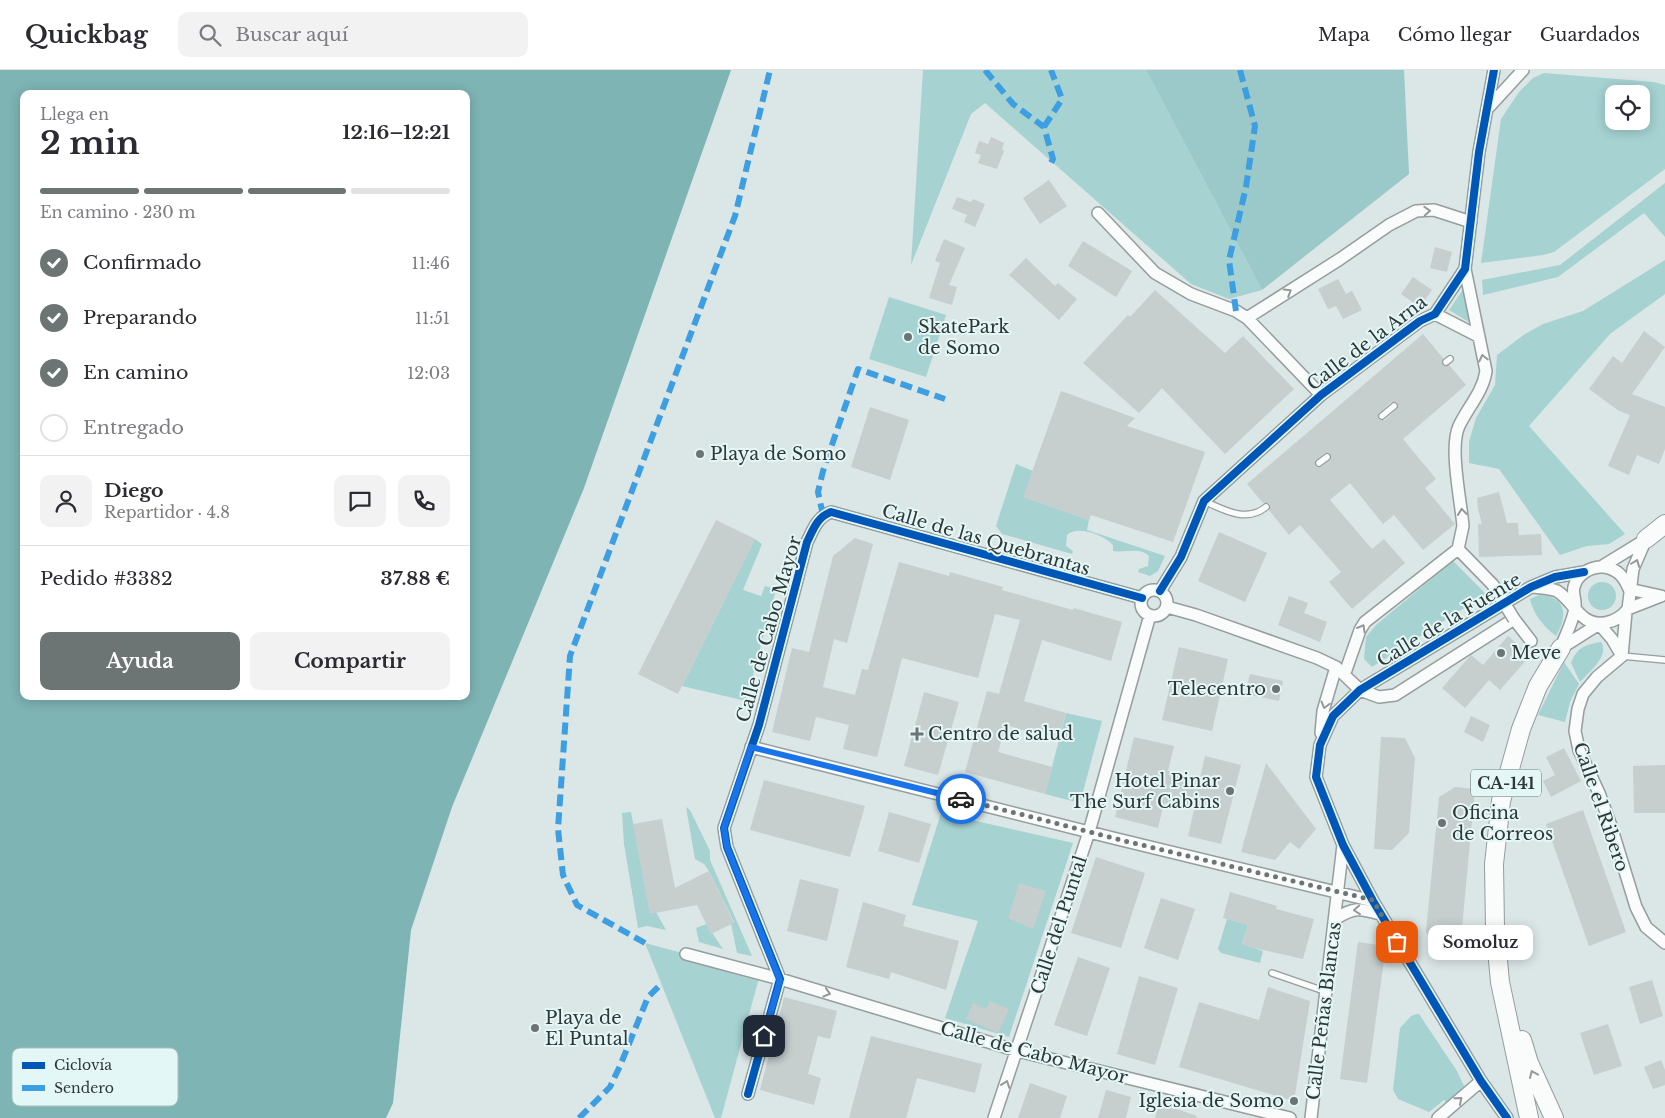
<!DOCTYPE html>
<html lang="es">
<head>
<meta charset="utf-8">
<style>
  body { margin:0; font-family:"Libre Baskerville",serif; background:#f2f2f3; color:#2b2b33; height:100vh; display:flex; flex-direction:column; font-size:19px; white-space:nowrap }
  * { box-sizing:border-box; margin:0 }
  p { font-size:16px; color:#7c7c81 }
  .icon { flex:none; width:28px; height:28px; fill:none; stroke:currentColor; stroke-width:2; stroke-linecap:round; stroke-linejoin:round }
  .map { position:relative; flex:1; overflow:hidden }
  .panel { position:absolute; left:20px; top:20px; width:450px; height:610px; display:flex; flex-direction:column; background:#fff; border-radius:10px; box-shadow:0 2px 12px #0003 }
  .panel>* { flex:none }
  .fabs { position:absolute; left:1605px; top:15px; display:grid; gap:10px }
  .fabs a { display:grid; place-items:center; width:45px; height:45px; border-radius:10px; background:#fff; box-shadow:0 2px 12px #0003; font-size:25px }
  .pin { position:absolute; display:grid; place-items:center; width:42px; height:42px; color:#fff; margin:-21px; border-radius:10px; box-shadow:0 2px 8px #0006 }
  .courier { position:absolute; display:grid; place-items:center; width:50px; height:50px; margin:-25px; border:4px solid #1a73e8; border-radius:50%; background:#fff; color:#222; box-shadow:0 1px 6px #0007 }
  .bubble { position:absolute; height:35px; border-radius:10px; background:#fff; box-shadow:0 2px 12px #0003; font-size:16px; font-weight:700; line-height:35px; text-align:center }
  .overview em { font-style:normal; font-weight:700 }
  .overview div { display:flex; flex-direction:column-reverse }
  .overview { display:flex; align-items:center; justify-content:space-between; height:85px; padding:0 20px }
  h1 { font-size:32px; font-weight:700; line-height:38px }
  .bar { display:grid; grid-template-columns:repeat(4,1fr); gap:8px 5px; align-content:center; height:60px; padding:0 20px }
  .bar i { height:6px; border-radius:4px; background:#e1e1e2 }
  .bar .on { background:#6c7474 }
  .bar p { grid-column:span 4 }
  .line { display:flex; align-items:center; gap:12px; padding:0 20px; border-top:1px solid #e1e1e2 }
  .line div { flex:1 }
  .round { display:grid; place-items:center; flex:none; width:52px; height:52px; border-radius:10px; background:#f2f2f3 }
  ol { padding:0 20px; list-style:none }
  li { display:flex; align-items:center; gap:15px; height:55px }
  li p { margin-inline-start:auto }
  li .icon { padding:5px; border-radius:50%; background:#6c7474; color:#fff; stroke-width:4 }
  li:last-child { color:#7c7c81 }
  li i { width:28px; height:28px; border:2px solid #e1e1e2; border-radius:50% }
  .primary-button { display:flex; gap:10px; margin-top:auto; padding:10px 20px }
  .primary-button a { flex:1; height:58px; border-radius:10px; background:#6c7474; color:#fff; font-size:20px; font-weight:700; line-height:58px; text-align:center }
  .primary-button a+a { background:#f2f2f3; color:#2b2b33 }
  header { display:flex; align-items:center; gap:30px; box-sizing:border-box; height:70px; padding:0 25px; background:#fff; border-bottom:1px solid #e1e1e2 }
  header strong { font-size:24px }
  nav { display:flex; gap:28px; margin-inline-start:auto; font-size:18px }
  .search { width:350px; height:45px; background:#f2f2f3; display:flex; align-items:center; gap:12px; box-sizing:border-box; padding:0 18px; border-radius:10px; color:#7c7c81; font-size:19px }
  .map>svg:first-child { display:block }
  .green { fill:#a6d2d2; fill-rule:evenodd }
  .forest { fill:#9bc8c8 }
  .water { fill:#7eb4b4; fill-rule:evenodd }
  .building { fill:#c6cece; fill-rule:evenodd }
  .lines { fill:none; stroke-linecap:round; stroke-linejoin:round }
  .lane-casing { stroke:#959d9d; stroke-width:8 }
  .street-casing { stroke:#959d9d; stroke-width:14 }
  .primary-casing { stroke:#959d9d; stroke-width:20 }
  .lane { stroke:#fafbfb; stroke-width:5.5 }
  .street { stroke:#fafbfb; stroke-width:11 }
  .primary { stroke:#fafbfb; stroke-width:18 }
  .street-bridge-casing { stroke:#959d9d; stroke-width:14; stroke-linecap:butt }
  .street-bridge { stroke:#fafbfb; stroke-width:11 }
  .quiet { stroke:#3e9ee2; stroke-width:6; stroke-dasharray:12 6; stroke-linecap:butt }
  .cycleway-casing { stroke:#e4f7f7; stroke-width:11 }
  .cycleway { stroke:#0057b8; stroke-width:8 }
  .oneway { stroke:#959999 }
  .done { stroke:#6c7474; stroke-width:5; stroke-dasharray:0 9 }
  .route { stroke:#1a73e8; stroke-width:6 }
  .poi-dot { fill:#6c7474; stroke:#e4f7f7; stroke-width:2 }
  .labels { text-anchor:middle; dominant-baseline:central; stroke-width:4; stroke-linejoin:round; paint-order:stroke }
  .shield { fill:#e4f7f7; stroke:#667171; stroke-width:1 }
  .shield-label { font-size:16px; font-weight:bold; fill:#303737 }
  .poi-label { font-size:18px; fill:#303737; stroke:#e4f7f7; text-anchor:start }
  .street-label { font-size:18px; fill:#303737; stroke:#e4f7f7 }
  .key { fill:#e4f7f7; stroke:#aebdbd; stroke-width:1 }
  .key-label { font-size:14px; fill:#303737 }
</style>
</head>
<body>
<header>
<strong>Quickbag</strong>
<div class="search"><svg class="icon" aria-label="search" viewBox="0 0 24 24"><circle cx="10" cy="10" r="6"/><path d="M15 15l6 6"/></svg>Buscar aquí</div>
<nav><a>Mapa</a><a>Cómo llegar</a><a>Guardados</a></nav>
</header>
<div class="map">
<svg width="1665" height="1048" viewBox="0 0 1665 1048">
  <rect width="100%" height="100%" fill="#dbe6e6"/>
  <path class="green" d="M923,0H1146L1262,220L1229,229L1191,214L985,33L971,44L911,195Z
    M1544,3L1654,12L1665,15V99L1554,182L1543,185L1481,193L1501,49L1519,22L1533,8ZM1614,24H1641V51H1614Z
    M1665,113V167L1644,143L1558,207L1483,225L1482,210L1560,195Z
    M1665,190V224L1610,264L1529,356L1625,464L1609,474L1587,476L1560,485L1499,399L1469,393V372L1476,348L1495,315L1497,285L1525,264L1543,254L1583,241Z
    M1464,218L1469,252L1449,240Z
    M889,227L946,245L926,307L869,289Z
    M1016,394L1033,401L1024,427L1089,450L1087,460L1165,486L1158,501L1150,506L1138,502L1139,499L1148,496L1149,486C1140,477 1125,483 1113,481V475C1104,465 1077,455 1067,465L1066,476L1073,481L1072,484L1002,464L996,456Z
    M755,469L762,474L743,520L761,526L765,516L776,519L746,631L682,616Z
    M1453,491L1486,524L1372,597L1364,589L1366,567L1376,555Z
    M1588 526a14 14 0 1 1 28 0a14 14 0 1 1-28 0Z
    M1539,525C1567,526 1568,546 1556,566C1544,557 1533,544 1530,529Z
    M1601,572C1610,586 1589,602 1580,612L1571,593C1577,577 1585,575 1601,572Z
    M1564,592L1579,614L1570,632L1565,652L1538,645Z
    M1066,643L1102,651L1080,733L1045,724Z
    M686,737L690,740L710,781V790L752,886L737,883L731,854L734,852L709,801L704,794L695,789Z
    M631,742L650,843L656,842L666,860L647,856L638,858L624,774L622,743Z
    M941,743L1073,773L1009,967L945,948L978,851L912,835Z
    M1227,849L1248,855L1242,874L1263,881L1260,893L1221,883L1218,879Z
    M706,854L723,879L699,872L696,858Z
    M645,873L760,904L721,1048H715Z
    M1417,944H1419L1457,1001L1465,1018L1461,1027L1447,1033L1444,1030L1429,1042L1398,1029L1393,1020L1400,958L1411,946Z"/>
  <path class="forest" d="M1146,0H1404L1409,104L1262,220Z"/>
  <path class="water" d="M0,0H731L584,418L452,737L411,860L393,1033L386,1048H0ZM24,24H466V626H24Z"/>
  <path class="building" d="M991,67L1004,73L1002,79L1004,81L997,99L978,93L981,85L975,83L979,71L988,74Z
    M1049,110L1067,136L1040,154L1023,128Z
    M957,127L971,132L973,129L985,134L975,157L964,152L967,145L952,139Z
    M944,169L965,178L949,215L957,217L952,235L929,228L940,193L935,191Z
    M1083,171L1132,201L1116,227L1068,196Z
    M1435,177L1452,182L1447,202L1430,198Z
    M1026,188L1055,216L1058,213L1077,229L1059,250L1009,205Z
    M1413,207L1432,220L1420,237L1401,224Z
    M1338,209L1346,224L1352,221L1362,240L1343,249L1336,236L1328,239L1318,219Z
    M1155,220L1225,283L1243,266L1294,319L1225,384L1162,318L1139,343L1083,293L1128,245L1130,247Z
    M1644,261L1665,277L1632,324L1665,337V379L1659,394L1637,385L1629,405L1608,396L1630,345L1619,341L1589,319L1613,286L1622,293Z
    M1423,264L1443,288V295H1449L1466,315L1403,369L1436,409L1425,418L1455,454L1423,480L1394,445L1383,454L1350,413L1330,430L1372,479L1384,469L1405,493L1352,539L1329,512L1341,502L1300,455L1289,465L1269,440L1270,434L1263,433L1247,414ZM1391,332L1397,333L1398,338L1385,350H1380L1378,344ZM1325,383L1330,384L1331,389L1321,397H1317L1315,391Z
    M1061,321L1135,348L1127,356L1205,382L1173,472L1091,445L1089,450L1023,427Z
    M870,337L909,350L890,410L851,397Z
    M1499,422L1507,453H1518L1519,465L1541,464L1542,485L1479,487L1478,454H1482L1478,439L1477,428Z
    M716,450L755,469L678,624L638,604Z
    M1219,462L1267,483L1245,532L1198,511Z
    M855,468L873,474L847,573L834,569L823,617L855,625L862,599L868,600L899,492L949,506L950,502L1003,517L1002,520L1073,540L1074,538L1122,552L1111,591L1042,570L1024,631L1066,643L1058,670L1006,655L998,682L1052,697L1045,724L965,702L987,621L999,624L1020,550L995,544L978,608L902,588L877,687L843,679L849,655L816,647L810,671L772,662L792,578L809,582L833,486Z
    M1289,526L1308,533L1304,543L1327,552L1320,572L1278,555Z
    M1508,566L1530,586L1500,620L1489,610L1465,638L1442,618L1471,585L1483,595Z
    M1179,577L1228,589L1212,661L1162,650Z
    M1250,604L1283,611L1279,631L1245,624Z
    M924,622L959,632L938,705L904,696Z
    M1471,646L1490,655L1483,672L1464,662Z
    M1134,667L1174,676L1168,701L1200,708L1205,686L1241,695L1221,774L1188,766L1194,740L1164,733L1158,758L1115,747Z
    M1381,667L1405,668L1415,688L1409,763L1392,780L1374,779Z
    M1564,678L1581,711L1551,727L1543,711L1555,705L1546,687Z
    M1266,693L1316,759L1299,779L1290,772L1275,790L1241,782Z
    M1665,695V743H1634L1633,696Z
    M764,710L865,736L850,787L750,760Z
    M1455,717L1475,719L1460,879L1437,881L1426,862L1439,727Z
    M1583,740L1626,862L1589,876L1546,754Z
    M889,742L931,754L919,793L878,781Z
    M662,749L675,818L709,801L734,853L711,864L697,835L650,844L633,754Z
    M1096,787L1145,803L1121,878L1071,863Z
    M800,809L839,819L827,871L787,861Z
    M1019,813L1046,821L1033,859L1008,848Z
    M1230,822L1277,836L1276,839L1314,849L1303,889L1242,875L1248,855L1223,848Z
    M1161,828L1195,839L1178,890L1144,878Z
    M863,832L906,845L903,856L959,871L946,920L891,902L889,909L846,897Z
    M1358,872L1386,876L1367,1013L1340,1009Z
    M1078,887L1110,898L1087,966L1054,955Z
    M1139,906L1178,918L1155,995L1117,984Z
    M1652,910L1663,946L1640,954L1629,917Z
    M1268,917L1310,931L1294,1031L1179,997L1199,932L1259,950Z
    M784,927L837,941L830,969L818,966L808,1004L821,1008L814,1035L760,1020Z
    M990,931L1009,939L998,963L966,949L973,933L986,939Z
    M1608,954L1622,996L1594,1005L1580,963Z
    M871,966L982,994L975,1023L917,1008L906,1048H849Z
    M1661,990L1665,1000V1015L1653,1019L1644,997Z
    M1030,1013L1067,1026L1060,1048H1018Z
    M1106,1020L1131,1027L1126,1048H1098Z
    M1159,1033L1197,1046L1196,1048H1155Z"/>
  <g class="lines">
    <defs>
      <path id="lane" d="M1446,292L1450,289
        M1382,346L1394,336
        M1319,393L1327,387
        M1204,431C1224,440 1246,453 1266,437
        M1622,586L1665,590
        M1272,903L1327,922"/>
      <path id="street" d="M1489,37L1523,0
        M1098,143L1155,203L1191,224L1236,241L1247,248L1321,325
        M1435,244L1478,266
        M1247,248L1340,189L1389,155L1416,141L1434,140L1471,152
        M1458,479L1493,515
        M1601,497L1645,470
        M1533,517C1540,518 1550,518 1557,521C1567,527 1574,539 1582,546C1596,559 1617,553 1628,539L1633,499L1646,469
        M1629,519L1661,526
        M1141 533a13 13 0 1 1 26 0a13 13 0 1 1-26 0Z
        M1160,521L1181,487L1204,431L1321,325L1420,251L1435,244L1465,199L1479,82L1494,0
        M1167,537L1196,545L1317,588L1336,597L1360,620
        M1628,539L1661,526
        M1599,554L1612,569L1622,586
        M1561,578C1565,565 1574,550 1575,537C1576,530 1572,523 1574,517C1577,504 1591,496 1604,497C1618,499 1624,507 1629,519
        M1561,578L1599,554
        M1622,586L1597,607L1583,624L1578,639L1575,661L1579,680L1599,723L1611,756L1636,837L1646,857L1665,873
        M1622,586L1626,542
        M1345,603L1360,560L1365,552L1458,479L1463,456C1461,432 1449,377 1459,356C1468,337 1483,322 1486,301L1465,199
        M1360,620L1379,627L1395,625L1514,549L1531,571
        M1321,663L1323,641L1336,597
        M751,677L1113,768L1373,831
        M1335,849C1354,837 1359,838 1380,844
        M686,884L780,909L1018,981L1290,1048
        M748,1024L780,909L727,777L724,758L759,655L807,472C813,460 817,447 831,442L1142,528
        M994,1048L1089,762L1150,545
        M1311,1048L1343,775
        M1438,1048L1481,1011
        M1507,1048L1481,1011L1373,831L1343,775L1316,707L1320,675L1333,646L1360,620L1531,517L1555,507L1584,502"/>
      <path id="primary" d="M1646,469L1665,454
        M1522,970L1529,993L1554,1048
        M1529,1048L1500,912L1495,858L1494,794L1501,731L1521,659L1538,616L1561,578"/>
    </defs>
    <use href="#lane" class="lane-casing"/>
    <use href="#street" class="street-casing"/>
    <use href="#primary" class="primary-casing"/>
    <use href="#lane" class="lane"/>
    <use href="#street" class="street"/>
    <use href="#primary" class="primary"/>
    <defs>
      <path id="street-bridge" d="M1493,515L1514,549"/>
    </defs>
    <use href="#street-bridge" class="street-bridge-casing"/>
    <use href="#street-bridge" class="street-bridge"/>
    <path class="quiet" d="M985,0L1013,34L1044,57L1053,89L1050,95
      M1044,57L1062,29L1051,0
      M1236,241L1229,190L1246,117L1255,56L1240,0
      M823,445L818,422L823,401L858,299L945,329
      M645,873L577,835L563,805L558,759L570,586L735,146L770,0
      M579,1048L610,1017L620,996L648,927L661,914"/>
    <defs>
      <path id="cycleway" d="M1160,521L1181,487L1204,431L1321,325L1420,251L1435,244L1465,199L1479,82L1494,0
        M748,1024L780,909L727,777L724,758L759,655L807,472C813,460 817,447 831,442L1142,528
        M1507,1048L1481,1011L1373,831L1343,775L1316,707L1320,675L1333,646L1360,620L1531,517L1555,507L1584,502"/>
    </defs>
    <use href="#cycleway" class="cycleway-casing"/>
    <use href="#cycleway" class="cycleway"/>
  </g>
  <defs><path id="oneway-chevron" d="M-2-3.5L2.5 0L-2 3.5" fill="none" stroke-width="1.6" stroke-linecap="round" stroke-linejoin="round" transform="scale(1.25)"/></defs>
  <g class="oneway">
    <use href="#oneway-chevron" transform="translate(1427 141) rotate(-3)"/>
    <use href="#oneway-chevron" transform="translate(1288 222) rotate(-32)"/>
    <use href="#oneway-chevron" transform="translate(1483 288) rotate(-103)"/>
    <use href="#oneway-chevron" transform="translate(1462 442) rotate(-96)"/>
    <use href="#oneway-chevron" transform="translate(1636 493) rotate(-69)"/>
    <use href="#oneway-chevron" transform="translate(1362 558) rotate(-60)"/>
    <use href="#oneway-chevron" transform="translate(1325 635) rotate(105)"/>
    <use href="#oneway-chevron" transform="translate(1357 840) rotate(175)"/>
    <use href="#oneway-chevron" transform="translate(827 923) rotate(17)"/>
    <use href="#oneway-chevron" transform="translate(1533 1004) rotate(-113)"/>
    <use href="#oneway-chevron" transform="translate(1006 1014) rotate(-70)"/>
    <use href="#oneway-chevron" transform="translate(1459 1030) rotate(-40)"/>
  </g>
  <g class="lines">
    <path class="done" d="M961,729L1129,772L1373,830L1397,872"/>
    <path class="route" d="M764,966L780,910L727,777L724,758L751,677L961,729"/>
  </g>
  <g class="poi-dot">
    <circle cx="908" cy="267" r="5"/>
    <circle cx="700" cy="384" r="5"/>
    <circle cx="1501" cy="583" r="5"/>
    <circle cx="1276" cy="619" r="5"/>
    <path d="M914.5 656.5h5v5h5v5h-5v5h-5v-5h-5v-5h5z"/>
    <circle cx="1230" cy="721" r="5"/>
    <circle cx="1442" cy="753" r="5"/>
    <circle cx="535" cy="958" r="5"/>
    <circle cx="1294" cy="1031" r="5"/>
  </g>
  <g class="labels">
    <rect class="shield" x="1471" y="699.5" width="70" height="27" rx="4"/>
    <g class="shield-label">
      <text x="1506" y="713">CA-141</text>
    </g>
    <g class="poi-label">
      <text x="918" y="257">SkatePark<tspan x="918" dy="21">de Somo</tspan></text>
      <text x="710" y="384">Playa de Somo</text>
      <text x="1511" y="583">Meve</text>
      <text x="1266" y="619" text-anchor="end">Telecentro</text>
      <text x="928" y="664">Centro de salud</text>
      <text x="1220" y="711" text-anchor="end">Hotel Pinar<tspan x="1220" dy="21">The Surf Cabins</tspan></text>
      <text x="1452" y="743">Oficina<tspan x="1452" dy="21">de Correos</tspan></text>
      <text x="545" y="948">Playa de<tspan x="545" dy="21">El Puntal</tspan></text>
      <text x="1284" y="1031" text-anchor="end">Iglesia de Somo</text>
    </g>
    <g class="street-label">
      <text transform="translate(1367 273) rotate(-37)">Calle de la Arna</text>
      <text transform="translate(986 470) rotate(16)">Calle de las Quebrantas</text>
      <text transform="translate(1449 550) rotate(-31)">Calle de la Fuente</text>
      <text transform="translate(769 559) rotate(-74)">Calle de Cabo Mayor</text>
      <text transform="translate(1601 737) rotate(71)">Calle el Ribero</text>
      <text transform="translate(1059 855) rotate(-72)">Calle del Puntal</text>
      <text transform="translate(1324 941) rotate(-83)">Calle Peñas Blancas</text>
      <text transform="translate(1034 983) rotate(15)">Calle de Cabo Mayor</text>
    </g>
  </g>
  <rect x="12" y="978" width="166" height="58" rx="8" class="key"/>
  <rect x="22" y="992" width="23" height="7" fill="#0057b8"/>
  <rect x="22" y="1015" width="23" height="6" fill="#3e9ee2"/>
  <g class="key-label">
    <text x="54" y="1000">Ciclovía</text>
    <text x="54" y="1023">Sendero</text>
  </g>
</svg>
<div class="fabs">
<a><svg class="icon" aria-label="locate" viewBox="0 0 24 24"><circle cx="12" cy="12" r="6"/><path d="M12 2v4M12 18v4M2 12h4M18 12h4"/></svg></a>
</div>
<div class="pin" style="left:1397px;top:872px;background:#ea580c"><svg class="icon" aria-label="bag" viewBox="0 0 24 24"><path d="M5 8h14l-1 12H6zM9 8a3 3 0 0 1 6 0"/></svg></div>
<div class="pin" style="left:764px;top:966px;background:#1f2937"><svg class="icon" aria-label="home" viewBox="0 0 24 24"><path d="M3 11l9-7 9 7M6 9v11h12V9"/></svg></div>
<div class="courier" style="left:961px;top:729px"><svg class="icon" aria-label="car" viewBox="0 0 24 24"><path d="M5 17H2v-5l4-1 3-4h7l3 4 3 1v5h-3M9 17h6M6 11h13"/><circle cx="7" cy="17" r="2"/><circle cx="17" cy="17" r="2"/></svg></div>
<div class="bubble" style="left:1428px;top:855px;width:105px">Somoluz</div>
<section class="panel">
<div class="overview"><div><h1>2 min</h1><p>Llega en</p></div><em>12:16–12:21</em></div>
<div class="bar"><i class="on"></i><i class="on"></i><i class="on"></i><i></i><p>En camino · 230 m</p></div>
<ol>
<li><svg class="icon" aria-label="check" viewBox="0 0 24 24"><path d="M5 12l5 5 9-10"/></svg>Confirmado<p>11:46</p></li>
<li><svg class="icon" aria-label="check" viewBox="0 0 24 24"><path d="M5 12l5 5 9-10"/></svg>Preparando<p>11:51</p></li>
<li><svg class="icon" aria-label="check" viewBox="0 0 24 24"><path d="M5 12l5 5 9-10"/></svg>En camino<p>12:03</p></li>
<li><i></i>Entregado</li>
</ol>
<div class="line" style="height:90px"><a class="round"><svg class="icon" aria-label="person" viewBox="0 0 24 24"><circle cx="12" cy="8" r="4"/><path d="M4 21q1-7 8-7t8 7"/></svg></a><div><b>Diego</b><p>Repartidor · 4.8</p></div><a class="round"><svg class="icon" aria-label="chat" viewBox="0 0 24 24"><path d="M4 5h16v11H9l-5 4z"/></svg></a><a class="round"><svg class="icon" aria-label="phone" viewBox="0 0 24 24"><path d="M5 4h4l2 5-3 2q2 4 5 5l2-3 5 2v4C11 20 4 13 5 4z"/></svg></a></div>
<div class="line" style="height:65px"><div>Pedido #3382</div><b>37.88 €</b></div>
<div class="primary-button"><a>Ayuda</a><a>Compartir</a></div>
</section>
</div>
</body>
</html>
